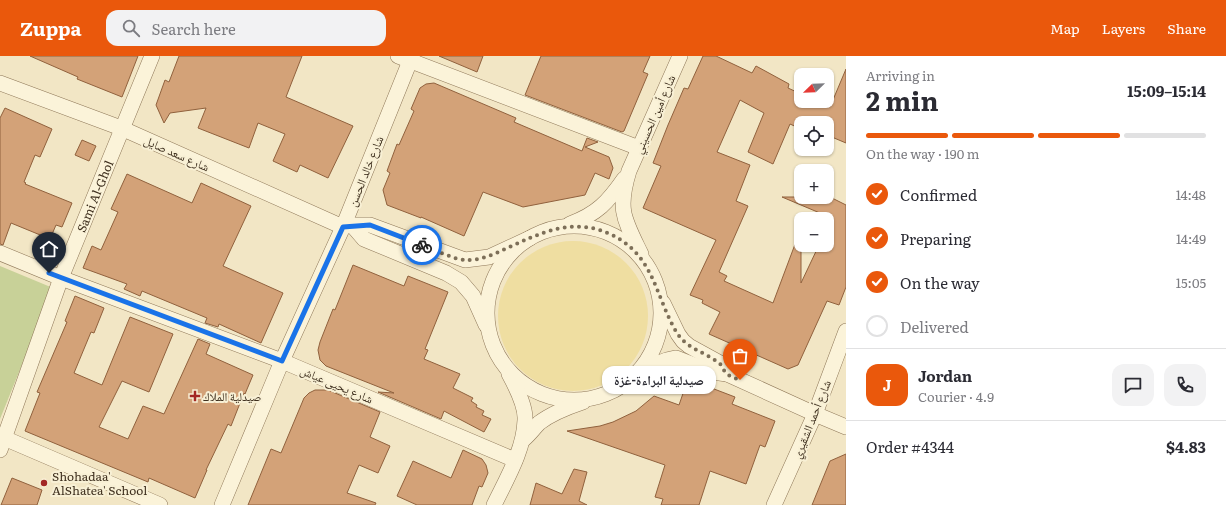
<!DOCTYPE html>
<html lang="en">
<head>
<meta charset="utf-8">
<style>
  body { margin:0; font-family:Literata,"Noto Naskh Arabic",serif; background:#f2f2f3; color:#2b2b33; height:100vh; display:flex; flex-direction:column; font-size:15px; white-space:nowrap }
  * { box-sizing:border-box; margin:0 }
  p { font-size:13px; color:#7c7c81 }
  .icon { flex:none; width:22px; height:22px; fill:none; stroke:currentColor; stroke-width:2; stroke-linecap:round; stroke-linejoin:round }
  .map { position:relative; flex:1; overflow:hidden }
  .panel { display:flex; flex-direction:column; background:#fff; width:380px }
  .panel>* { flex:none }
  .needle { width:26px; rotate:247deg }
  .fabs { position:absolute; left:794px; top:12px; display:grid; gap:8px }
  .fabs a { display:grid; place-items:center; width:40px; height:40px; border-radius:8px; background:#fff; box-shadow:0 1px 3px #0004; font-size:20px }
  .pin { position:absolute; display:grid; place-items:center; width:34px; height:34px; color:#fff; margin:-41px -17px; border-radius:50% 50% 50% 0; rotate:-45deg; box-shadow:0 0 4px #0007 }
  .pin .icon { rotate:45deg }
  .courier { position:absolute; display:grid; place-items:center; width:40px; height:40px; margin:-20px; border:3px solid #1a73e8; border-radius:50%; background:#fff; color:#222; box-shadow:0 1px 5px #0007 }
  .bubble { position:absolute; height:28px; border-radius:12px; background:#fff; box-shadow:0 1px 3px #0004; font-size:13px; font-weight:700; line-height:28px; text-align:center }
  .summary em { font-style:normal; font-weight:700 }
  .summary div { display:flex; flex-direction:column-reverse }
  .summary { display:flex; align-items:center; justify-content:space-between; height:68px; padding:0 20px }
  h1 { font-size:26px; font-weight:700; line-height:30px }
  .bar { display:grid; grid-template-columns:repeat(4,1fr); gap:6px 4px; align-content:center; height:48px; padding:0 20px }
  .bar i { height:5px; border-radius:3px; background:#e1e1e2 }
  .bar .selected { background:#ea580c }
  .bar p { grid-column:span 4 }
  .line { display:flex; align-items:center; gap:10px; padding:0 20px; border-top:1px solid #e1e1e2 }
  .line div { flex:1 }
  .round { display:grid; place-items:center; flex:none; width:42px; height:42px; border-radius:12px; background:#f2f2f3 }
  ol { padding:0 20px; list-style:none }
  li { display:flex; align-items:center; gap:12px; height:44px }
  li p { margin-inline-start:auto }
  li .icon { padding:4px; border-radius:50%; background:#ea580c; color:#fff; stroke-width:4 }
  li:last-child { color:#7c7c81 }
  li i { width:22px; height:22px; border:2px solid #e1e1e2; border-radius:50% }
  header { display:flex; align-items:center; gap:24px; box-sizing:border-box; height:56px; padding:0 20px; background:#ea580c; color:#fff }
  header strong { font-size:19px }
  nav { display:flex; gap:22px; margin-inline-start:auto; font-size:14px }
  .search { width:280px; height:36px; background:#f2f2f3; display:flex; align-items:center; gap:10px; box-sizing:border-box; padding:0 14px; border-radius:12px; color:#7c7c81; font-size:15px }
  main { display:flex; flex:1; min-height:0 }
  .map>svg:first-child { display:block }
  .green { fill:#c8d198 }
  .sand { fill:#efdea1 }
  .building { fill:#d3a278; stroke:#90613d }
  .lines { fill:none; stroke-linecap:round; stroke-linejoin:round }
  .street-casing { stroke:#8f7859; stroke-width:16 }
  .street { stroke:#fbf3d9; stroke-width:15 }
  .done { stroke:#7d6f58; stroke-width:4; stroke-dasharray:0 7.2 }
  .route { stroke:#1a73e8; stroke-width:5 }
  .poi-dot { fill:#a32824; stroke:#f8f0d5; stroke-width:1.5 }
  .labels { text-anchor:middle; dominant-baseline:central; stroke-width:4; stroke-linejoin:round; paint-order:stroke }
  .street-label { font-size:12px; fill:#3e2f1e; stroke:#f8f0d5 }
  .poi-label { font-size:12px; fill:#3e2f1e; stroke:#f8f0d5; text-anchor:start }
</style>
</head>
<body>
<header>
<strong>Zuppa</strong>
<div class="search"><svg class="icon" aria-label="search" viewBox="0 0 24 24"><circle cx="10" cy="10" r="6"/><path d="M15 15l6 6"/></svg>Search here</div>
<nav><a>Map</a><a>Layers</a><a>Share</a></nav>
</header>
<main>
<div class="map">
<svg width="846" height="449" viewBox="0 0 846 449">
  <rect width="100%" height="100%" fill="#f2e6c5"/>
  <path class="green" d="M0,210L53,232L0,363Z"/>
  <path class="sand" d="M498 260a75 75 0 1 1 150 0a75 75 0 1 1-150 0Z"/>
  <path class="building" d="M30,0H138L122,41L77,23L78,21Z
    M179,0H302L286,41L353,70L328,122L300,109L297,116L273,105L285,78L258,67L249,92L198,72L206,52L170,57L164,67L156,49L165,24L169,26Z
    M439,0H483L477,16Z
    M541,0H650L643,16L648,18L624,75L622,76L525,39Z
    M703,0H716L752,17L756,10L789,28L788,32L801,38V45H817L830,51L846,13V87L827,79V67H801V73L790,68L773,108L748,96L764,57L740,44L717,96L750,109L736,145L748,150L719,216L727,220L724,225L773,247L800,175L801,176V227L819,189H827V160L782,141H830L846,149V231L839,249L827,245L798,309L788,313L709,278L720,256L702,247L703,244L690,239L716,184L643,152L661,110L653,107L668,69L684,32L688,33Z
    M434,27L516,62L514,66L582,95L587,82L598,86L585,91L609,101L613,112L609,123L595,117L585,139L523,151L483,136L464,180L421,161V162L387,149L383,134L390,117L387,115L397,88L399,89L414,55L411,53L420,32L426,28Z
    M5,52L52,73L40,101L35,99L24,126L26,127L25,128L72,147L62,171L56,169L50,183L11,167L3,189L0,188V62Z
    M82,84L96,90L89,105L75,99Z
    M127,118L192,147L201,127L251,150L223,210L283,237L261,287L219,268L218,271L205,267L207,262L142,235L140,240L124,233L127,228L83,212L92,190L101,194L118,156L111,153Z
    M353,209L404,230L408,220L448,236L425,293L428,294L424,303L460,318L453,332L473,342L471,345L477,349L476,351L484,355L482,359L491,363L484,376L444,355L441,363L378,336L394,337L326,310L320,304L318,294L320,286L333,253L335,254Z
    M75,240L104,252L94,277L91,276L74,317L102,329L130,261L173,278L149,336L122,325L99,371L128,383L143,350L164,358L198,283L210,288L206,298L253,319L245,338L244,337L231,370L228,368L206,414H207L195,442L149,422L148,426L25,375L40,337L37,336L67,266L65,265Z
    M688,323L735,341L732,348L775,365L765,391L760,389L746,428L710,415L699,449H661L663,443L655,441L665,409L567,375L600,370L613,366L636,355L654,340L679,349Z
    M315,334H328L380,356L370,381L390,390L378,417L359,409L347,437L376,447L375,449H248L271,393L281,397L304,342L309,337Z
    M463,394L482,403L486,409L488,417L482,431L479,430L472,449H417L397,440L413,405L451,422Z
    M846,398V449H812L830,405Z
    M574,413L587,416L579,445L587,449H530L536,427L562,438Z
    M12,422L42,434L37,449H1Z"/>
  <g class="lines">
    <defs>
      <g id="street">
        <path d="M398,0L639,92"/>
        <path d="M0,27L121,72L343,171L352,169H370L465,204L489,201L530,182"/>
        <path d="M570,168C597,158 608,146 624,123"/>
        <path d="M352,169L364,183L446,217L461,226L473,240L486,269"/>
        <circle cx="574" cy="257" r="87"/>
        <path d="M0,197L61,222L282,305L515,404"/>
        <path d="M641,198C624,163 617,154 629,115L680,0"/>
        <path d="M663,247L678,278L683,285L689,290L720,307L727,318"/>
        <path d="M640,317C651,310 663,304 676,302L712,316L727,318L815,358L846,371"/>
        <path d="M4,382L160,449"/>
        <path d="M524,383C530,378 534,372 539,367C552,357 568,351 583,346"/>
        <path id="s1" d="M0,394L61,222L152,0"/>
        <path d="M222,449L282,305L343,171L412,0"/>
        <path d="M494,449C507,422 524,394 525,364C526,351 515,329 509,318"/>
        <path d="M774,449L815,358L846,275"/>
      </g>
    </defs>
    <use href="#street" class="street-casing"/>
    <use href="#street" class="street"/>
  </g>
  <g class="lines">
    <path class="done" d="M422,189C434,193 452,203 465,204C478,205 493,199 505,193C541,177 573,160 612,179C655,200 655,241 677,277C687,293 705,296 719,307C722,309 723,314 726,317C729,320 735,322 740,324"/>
    <path class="route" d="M49,217L282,305L343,171L370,169L422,189"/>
  </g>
  <g class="poi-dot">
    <path d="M193 334h4v4h4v4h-4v4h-4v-4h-4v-4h4z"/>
    <circle cx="44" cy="427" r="4"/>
  </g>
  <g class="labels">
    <g class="street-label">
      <text transform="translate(654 58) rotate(-66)">شارع أمين الحسيني</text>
      <text transform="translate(177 97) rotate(24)">شارع سعد صايل</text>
      <text transform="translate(365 115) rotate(-68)">شارع خالد الحسن</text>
      <text stroke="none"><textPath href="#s1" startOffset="271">Sami Al-Ghol</textPath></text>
      <text transform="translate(337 328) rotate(23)">شارع يحيى عياش</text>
      <text transform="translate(811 363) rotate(-68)">شارع أحمد الشقيري</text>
    </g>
    <g class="poi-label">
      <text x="203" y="340">صيدلية الملاك</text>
      <text x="52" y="420">Shohadaa'<tspan x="52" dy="14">AlShatea' School</tspan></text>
    </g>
  </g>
</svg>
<div class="fabs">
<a><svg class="needle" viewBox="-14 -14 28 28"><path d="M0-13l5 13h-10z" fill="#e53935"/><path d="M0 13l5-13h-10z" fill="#7c7c81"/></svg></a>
<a><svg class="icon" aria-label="locate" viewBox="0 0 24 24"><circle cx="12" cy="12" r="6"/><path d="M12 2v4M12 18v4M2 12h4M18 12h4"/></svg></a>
<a>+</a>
<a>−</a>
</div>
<div class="pin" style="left:740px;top:324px;background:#ea580c"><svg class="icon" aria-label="bag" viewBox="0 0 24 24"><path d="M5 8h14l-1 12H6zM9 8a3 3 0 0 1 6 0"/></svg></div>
<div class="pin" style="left:49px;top:217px;background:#1f2937"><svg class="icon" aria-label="home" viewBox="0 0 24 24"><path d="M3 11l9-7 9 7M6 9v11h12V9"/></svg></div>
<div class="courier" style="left:422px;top:189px"><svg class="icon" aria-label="bike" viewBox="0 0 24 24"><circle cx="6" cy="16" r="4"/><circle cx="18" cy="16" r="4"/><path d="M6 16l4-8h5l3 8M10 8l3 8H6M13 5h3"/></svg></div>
<div class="bubble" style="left:602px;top:310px;width:114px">صيدلية البراءة-غزة</div>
</div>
<section class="panel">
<div class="summary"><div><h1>2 min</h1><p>Arriving in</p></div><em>15:09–15:14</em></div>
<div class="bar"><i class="selected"></i><i class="selected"></i><i class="selected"></i><i></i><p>On the way · 190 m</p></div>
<ol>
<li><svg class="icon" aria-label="check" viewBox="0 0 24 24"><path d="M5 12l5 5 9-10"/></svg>Confirmed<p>14:48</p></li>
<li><svg class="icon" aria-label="check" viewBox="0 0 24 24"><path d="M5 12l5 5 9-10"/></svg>Preparing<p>14:49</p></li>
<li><svg class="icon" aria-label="check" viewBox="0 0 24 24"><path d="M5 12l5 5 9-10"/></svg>On the way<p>15:05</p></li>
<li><i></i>Delivered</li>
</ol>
<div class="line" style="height:72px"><b class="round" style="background:#ea580c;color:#fff">J</b><div><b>Jordan</b><p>Courier · 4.9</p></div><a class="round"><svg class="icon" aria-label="chat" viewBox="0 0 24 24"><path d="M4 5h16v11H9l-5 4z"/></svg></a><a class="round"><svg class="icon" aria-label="phone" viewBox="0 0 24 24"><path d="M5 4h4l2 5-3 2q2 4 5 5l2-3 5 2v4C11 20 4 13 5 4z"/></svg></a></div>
<div class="line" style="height:52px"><div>Order #4344</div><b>$4.83</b></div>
</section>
</main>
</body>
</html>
